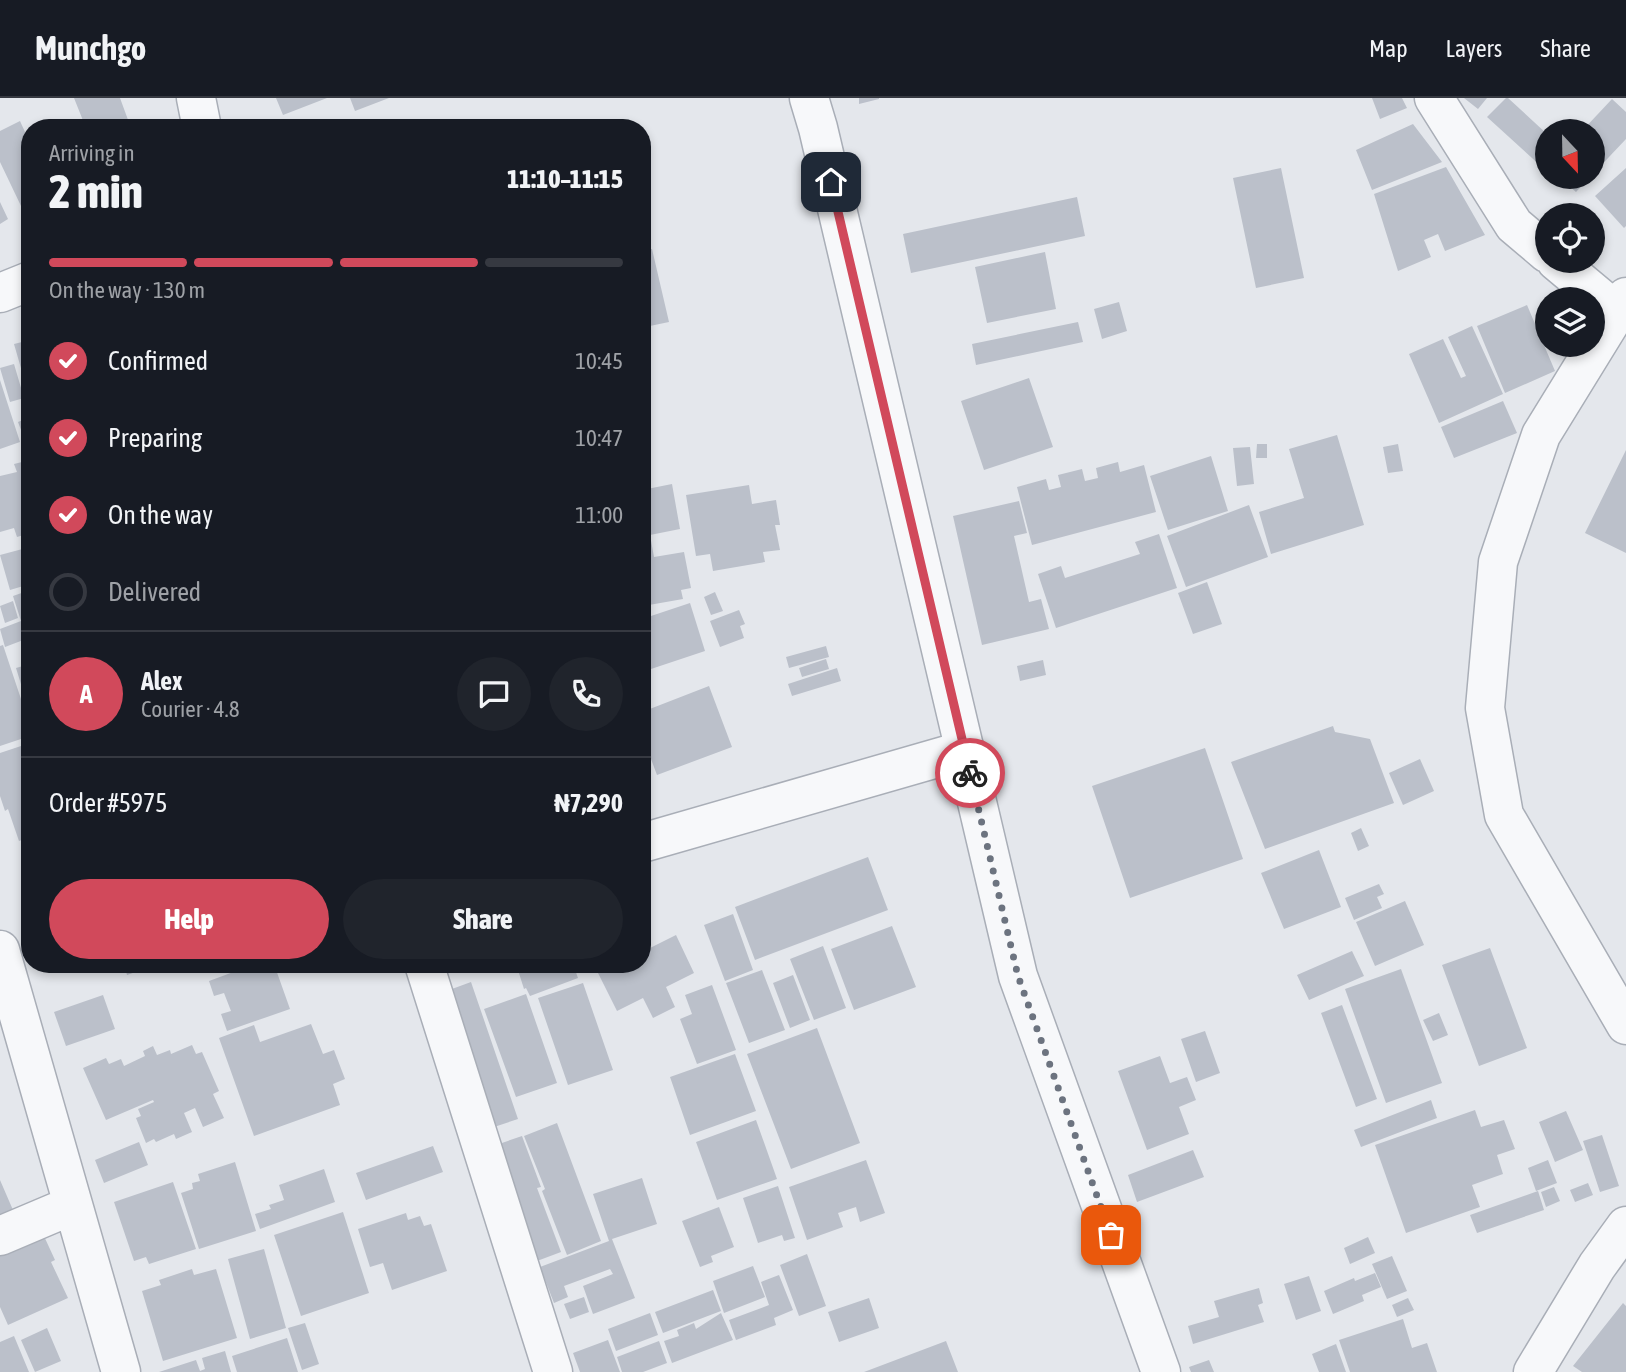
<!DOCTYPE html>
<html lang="en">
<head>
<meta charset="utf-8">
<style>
  body { margin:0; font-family:"Asap Condensed",sans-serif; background:#20242c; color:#f1f3f6; height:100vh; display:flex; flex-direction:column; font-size:26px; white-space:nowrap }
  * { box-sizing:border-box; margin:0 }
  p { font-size:23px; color:#9ea1a6 }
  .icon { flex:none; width:38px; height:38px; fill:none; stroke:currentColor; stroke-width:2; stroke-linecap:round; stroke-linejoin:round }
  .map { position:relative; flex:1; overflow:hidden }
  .details { position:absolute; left:21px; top:21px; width:630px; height:854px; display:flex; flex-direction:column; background:#171b24; border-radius:28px; box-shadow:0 4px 10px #0003 }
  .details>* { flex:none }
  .needle { width:46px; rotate:158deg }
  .controls { position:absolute; left:1535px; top:21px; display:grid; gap:14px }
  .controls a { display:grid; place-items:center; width:70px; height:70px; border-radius:50%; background:#171b24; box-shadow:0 4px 10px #0003; font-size:35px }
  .pin { position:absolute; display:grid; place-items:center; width:60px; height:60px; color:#fff; margin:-30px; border-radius:14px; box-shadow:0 4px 10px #0006 }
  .courier { position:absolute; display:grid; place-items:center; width:70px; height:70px; margin:-35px; border:5px solid #d1495b; border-radius:50%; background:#fff; color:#222; box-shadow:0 2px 9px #0007 }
  .head em { font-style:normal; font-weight:800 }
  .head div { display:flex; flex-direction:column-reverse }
  .head { display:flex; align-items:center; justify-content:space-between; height:119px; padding:0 28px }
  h1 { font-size:46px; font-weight:800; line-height:52px }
  .bar { display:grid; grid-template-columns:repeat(4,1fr); gap:10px 7px; align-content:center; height:84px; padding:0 28px }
  .bar i { height:9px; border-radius:5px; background:#363941 }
  .bar .on { background:#d1495b }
  .bar p { grid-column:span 4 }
  .line { display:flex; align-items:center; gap:18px; padding:0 28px; border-top:2px solid #363941 }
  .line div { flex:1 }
  .round { display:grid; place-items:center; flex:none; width:74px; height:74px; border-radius:37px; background:#20242c }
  ol { padding:0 28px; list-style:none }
  li { display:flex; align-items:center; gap:21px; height:77px }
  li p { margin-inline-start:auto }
  li .icon { padding:7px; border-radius:50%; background:#d1495b; color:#fff; stroke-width:4 }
  li:last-child { color:#9ea1a6 }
  li i { width:38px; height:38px; border:4px solid #363941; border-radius:50% }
  .primary-button { display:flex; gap:14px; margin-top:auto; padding:14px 28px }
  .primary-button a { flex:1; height:80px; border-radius:42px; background:#d1495b; color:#fff; font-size:28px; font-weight:800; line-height:80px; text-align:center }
  .primary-button a+a { background:#20242c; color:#f1f3f6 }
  header { display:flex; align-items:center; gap:42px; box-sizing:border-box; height:98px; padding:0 35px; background:#171b24; border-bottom:2px solid #363941 }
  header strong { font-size:33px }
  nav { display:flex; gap:38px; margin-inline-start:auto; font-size:24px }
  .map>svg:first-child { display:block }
  .building { fill:#bbc0ca }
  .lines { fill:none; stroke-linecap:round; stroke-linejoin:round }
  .minor-casing { stroke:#a9aeb7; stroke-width:41 }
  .minor { stroke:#f7f8fa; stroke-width:38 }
  .done { stroke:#6c737f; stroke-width:7; stroke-dasharray:0 12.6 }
  .route { stroke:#d1495b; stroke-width:9 }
</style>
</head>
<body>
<header>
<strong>Munchgo</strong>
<nav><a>Map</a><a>Layers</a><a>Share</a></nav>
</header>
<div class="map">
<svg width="1626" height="1274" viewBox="0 0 1626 1274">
  <rect width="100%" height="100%" fill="#e4e7ec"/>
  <path class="building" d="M74,0H120L131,30H86Z
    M276,0H327L283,17Z
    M350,0H389L355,13Z
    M859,0H879V1L859,6Z
    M1372,0H1402L1407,10L1380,21Z
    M1464,0H1487L1478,11Z
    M1506,0H1508L1547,36V66L1543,70L1487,19Z
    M1612,1L1626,14V41L1592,77V33H1582Z
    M20,23L30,45V103L21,108L0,64V33Z
    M1413,26L1442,64L1372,92L1356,52Z
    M1446,69L1485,137L1445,153L1438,136L1424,142L1431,159L1398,173L1374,96Z
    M1281,70L1304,180L1256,190L1233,80Z
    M1626,70V128L1624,130L1595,98Z
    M1559,79H1590L1576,94Z
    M1077,99L1085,138L911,175L903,136Z
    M0,104L8,121L0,126Z
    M652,151L669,224L645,229L642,215V153Z
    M1045,154L1056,211L987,225L975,169Z
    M1119,204L1127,233L1102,241L1094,211Z
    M1527,207L1555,273L1505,295L1477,228Z
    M1078,224L1083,244L976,267L972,246Z
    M1472,228L1503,296L1439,325L1409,256L1443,241L1461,280L1466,278L1448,239Z
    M30,242V298H29L14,246Z
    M14,266L24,300L10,304L0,270Z
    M1029,280L1053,349L984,372L961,303Z
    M0,282L20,344L0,351Z
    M1503,303L1517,335L1454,360L1441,329Z
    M28,320L30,343L26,345L18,324Z
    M1337,337L1364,427L1271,456L1259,414L1304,400L1289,351Z
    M1257,346H1267V360H1256Z
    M1398,346L1403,373L1388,375L1383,349Z
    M1250,349L1254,386L1237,388L1233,350Z
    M1626,352V455L1585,435Z
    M1211,358L1228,413L1168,432L1150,378Z
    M30,362V435L17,439L14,430L0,434V378L17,374L14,366Z
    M1118,364L1120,374L1144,367L1156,414L1032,447L1017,389L1046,381L1049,392L1061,389L1058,377L1082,371L1085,383L1098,380L1096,370Z
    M672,386L680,431L650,437L654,459L684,454L691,490L681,492L683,501L649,507L648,501L642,502V392Z
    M749,387L752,406L776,402L780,427H775L780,452L763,454L765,464L713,473L710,456L696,458L686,397Z
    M1019,403L1027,435L1014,438L1029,504L1041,501L1049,531L982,547L953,418Z
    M1249,407L1268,459L1186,489L1167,438Z
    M1159,436L1177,490L1056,530L1038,476L1061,468L1065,480L1140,456L1135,444Z
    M30,449V486L10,492L0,457Z
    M1207,484L1222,526L1193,536L1178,495Z
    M30,492V534L24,536L26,541L5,549L0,531L21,523L13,498Z
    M715,494L723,513L711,517L704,499Z
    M13,503L18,520L5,525L0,508Z
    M690,505L705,553L642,574V521Z
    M739,512L745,526L740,528L744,540L720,549L710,523Z
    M3,547L30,628V638L0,648V548Z
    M826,548L829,559L789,570L786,559Z
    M826,561L829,571L802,579L799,570Z
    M1043,562L1046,577L1020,583L1017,568Z
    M30,566V612H29L16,570Z
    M837,570L841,583L792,598L788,586Z
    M709,588L732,649L657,677L642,637V614Z
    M1333,628L1335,634L1370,641L1394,705L1265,751L1231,664Z
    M30,645V739L19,743L8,711L5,713L0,698V655Z
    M1205,650L1243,761L1130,800L1092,688Z
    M1420,661L1434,693L1403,707L1389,675Z
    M1361,730L1369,748L1358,753L1351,735Z
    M1319,752L1341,809L1284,831L1261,775Z
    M868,759L888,812L755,862L735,809Z
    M1379,786L1384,796L1377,799L1382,810L1354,822L1345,800Z
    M1405,803L1424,847L1375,868L1356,824Z
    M733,816L753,872L725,883L704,827Z
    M892,828L916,889L854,912L831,851Z
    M676,837L694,875L666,889L675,909L653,920L643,900L617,913L598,875L616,866H642V854Z
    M823,848L846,910L814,922L790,861Z
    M1490,850L1527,950L1479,968L1442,867Z
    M1352,853L1364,878L1309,902L1297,877Z
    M124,866H156V867L127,877Z
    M255,866H274L290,911L227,933L221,916L231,913L224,895L214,898L209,883Z
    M518,866H573L578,880L530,898L526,890L524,891L517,869L518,868Z
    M1401,871L1442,985L1386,1005L1345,891Z
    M762,872L785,932L749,945L726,885Z
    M793,877L810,922L790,930L773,885Z
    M471,884L518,1021L488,1031L441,895Z
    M583,885L613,972L568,987L538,900Z
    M712,887L736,952L697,966L680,921L692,916L685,897Z
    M526,896L557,985L516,999L484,911Z
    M103,897L115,931L66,948L54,914Z
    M1342,907L1377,1001L1356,1009L1321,915Z
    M1439,915L1448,937L1433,943L1423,922Z
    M311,926L323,956L334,952L345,981L333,986L340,1007L254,1038L219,940L254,927L260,944Z
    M817,930L860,1045L791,1071L747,956Z
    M1205,933L1220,975L1196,984L1181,941Z
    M192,947L196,956L202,954L219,993L213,996L224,1020L203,1029L195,1010L184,1015L192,1034L176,1041L174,1036L156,1044L154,1041L146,1045L136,1020L141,1018L138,1011L154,1004L153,1002L106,1022L83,970L106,960L109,966L121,961L124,968L145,958L143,953L153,948L157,957L170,952L171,956Z
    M735,956L756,1013L690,1037L670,979Z
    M1160,958L1170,985L1187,979L1196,1002L1179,1009L1189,1036L1147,1052L1118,973Z
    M1431,1002L1437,1020L1361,1049L1354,1032Z
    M1475,1012L1481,1029L1504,1022L1515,1051L1497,1057L1503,1076L1472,1087L1480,1109L1406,1135L1375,1047Z
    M1566,1013L1583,1052L1555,1064L1539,1024Z
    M756,1022L777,1081L717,1102L696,1044Z
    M557,1025L601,1143L567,1157L542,1093L545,1091L524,1038Z
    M1602,1037L1619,1088L1600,1094L1583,1043Z
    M522,1038L541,1089L537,1090L561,1154L537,1163L493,1048Z
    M139,1044L148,1067L104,1085L95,1062Z
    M433,1048L443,1074L366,1102L356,1075Z
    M1193,1052L1204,1079L1137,1104L1128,1077Z
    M866,1062L885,1115L860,1124L856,1109L838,1115L843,1129L807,1142L789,1089Z
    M1548,1062L1557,1085L1536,1093L1528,1070Z
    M235,1064L256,1133L199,1151L181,1095L193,1091L192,1085L200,1083L198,1076Z
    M324,1071L335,1104L260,1131L255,1116L271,1111L269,1107L284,1102L279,1087Z
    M642,1080L657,1126L612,1141L635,1200L593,1216L583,1188L613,1176L610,1171L564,1188L568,1199L554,1205L540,1169L609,1143L593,1096Z
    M0,1082L16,1119L0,1126Z
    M173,1084L196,1151L149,1166L146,1159L134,1163L114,1104Z
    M1588,1085L1593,1097L1575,1104L1570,1092Z
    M778,1088L795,1140L784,1143L782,1137L758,1145L743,1100Z
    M1554,1089L1560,1103L1546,1109L1541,1094Z
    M1538,1093L1544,1112L1477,1135L1470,1117Z
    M719,1109L734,1149L711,1158L713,1164L700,1169L682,1123Z
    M343,1114L369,1195L301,1218L274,1137Z
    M406,1115L408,1122L420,1118L424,1128L431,1126L447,1173L392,1192L383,1165L370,1169L358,1131Z
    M37,1123L55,1162L51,1164L68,1200L8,1227L0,1209V1140Z
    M1368,1139L1375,1155L1350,1166L1344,1150Z
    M264,1151L286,1230L250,1241L228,1161Z
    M807,1156L826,1208L799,1218L780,1167Z
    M1392,1158L1407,1193L1387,1201L1372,1166Z
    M753,1168L765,1199L724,1215L713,1183Z
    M192,1171L194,1177L216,1171L237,1240L163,1263L142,1193L161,1187L159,1182Z
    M1375,1175L1381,1189L1362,1197L1364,1203L1333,1216L1324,1193L1354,1180L1355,1183Z
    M779,1177L793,1212L774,1220L776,1227L736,1242L729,1222L769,1207L761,1184Z
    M1309,1178L1321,1213L1296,1222L1284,1186Z
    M1259,1190L1263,1205L1258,1207L1264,1224L1193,1246L1188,1228L1219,1219L1214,1203Z
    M713,1192L721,1213L663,1235L655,1214Z
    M584,1199L589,1214L570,1221L564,1206Z
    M869,1200L879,1230L839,1244L828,1214Z
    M1408,1200L1414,1212L1397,1219L1392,1207Z
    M1623,1205L1626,1208V1274H1582L1573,1268Z
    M650,1215L658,1237L616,1253L608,1231Z
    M721,1215L733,1242L672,1265L664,1243L679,1238L677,1232L694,1225L696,1231Z
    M1403,1221L1412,1250L1427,1245L1437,1274H1350L1339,1242Z
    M305,1225L319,1266L302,1272L288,1230Z
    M47,1230L61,1263L35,1274L21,1242Z
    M14,1238L29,1274H0V1244Z
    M287,1240L298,1274H237L232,1258Z
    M608,1242L620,1274H580L573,1255Z
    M659,1243L667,1265L643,1274H622L617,1259Z
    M946,1243L958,1274H864Z
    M1336,1246L1346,1274H1319L1312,1256Z
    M225,1253L231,1274H159L196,1262L200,1273L205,1271L202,1260Z
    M1209,1262L1214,1274H1191L1189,1269Z"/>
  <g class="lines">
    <defs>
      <path id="minor" d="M196,0L202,30
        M809,0L818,30L1018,878L1161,1274
        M1434,0L1514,127L1547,155
        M1556,163L1617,214
        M0,195L30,183
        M1626,199L1541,337L1498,464L1485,610L1504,717L1626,927
        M642,745L965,652
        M0,852L121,1274
        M424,866L553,1274
        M0,1138L73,1107
        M1533,1274L1597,1168L1626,1128"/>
    </defs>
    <use href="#minor" class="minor-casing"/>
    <use href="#minor" class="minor"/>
  </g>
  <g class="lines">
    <path class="done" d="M970,675L1018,878L1111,1137"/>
    <path class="route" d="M831,84L970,675"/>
  </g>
</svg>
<div class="controls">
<a><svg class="needle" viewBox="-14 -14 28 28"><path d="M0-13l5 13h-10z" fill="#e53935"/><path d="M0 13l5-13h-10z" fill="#9ea1a6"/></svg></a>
<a><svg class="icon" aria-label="locate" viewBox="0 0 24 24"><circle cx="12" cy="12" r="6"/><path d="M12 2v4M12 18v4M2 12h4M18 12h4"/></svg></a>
<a><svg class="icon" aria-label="layers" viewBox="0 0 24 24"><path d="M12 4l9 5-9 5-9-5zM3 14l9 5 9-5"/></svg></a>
</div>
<div class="pin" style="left:1111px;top:1137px;background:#ea580c"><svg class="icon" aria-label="bag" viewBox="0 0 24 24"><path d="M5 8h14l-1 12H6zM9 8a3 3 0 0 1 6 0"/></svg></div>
<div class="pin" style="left:831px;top:84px;background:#1f2937"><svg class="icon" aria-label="home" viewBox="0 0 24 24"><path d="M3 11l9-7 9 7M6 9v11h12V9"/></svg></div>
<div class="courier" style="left:970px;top:675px"><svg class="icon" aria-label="bike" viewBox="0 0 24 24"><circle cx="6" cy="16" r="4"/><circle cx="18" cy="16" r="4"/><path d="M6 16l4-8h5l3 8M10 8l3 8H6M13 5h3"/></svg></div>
<section class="details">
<div class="head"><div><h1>2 min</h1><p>Arriving in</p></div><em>11:10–11:15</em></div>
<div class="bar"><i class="on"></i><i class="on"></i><i class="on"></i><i></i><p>On the way · 130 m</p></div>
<ol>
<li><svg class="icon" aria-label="check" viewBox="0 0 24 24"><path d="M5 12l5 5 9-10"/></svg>Confirmed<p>10:45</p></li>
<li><svg class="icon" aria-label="check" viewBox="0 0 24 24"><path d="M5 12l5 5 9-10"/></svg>Preparing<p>10:47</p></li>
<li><svg class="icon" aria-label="check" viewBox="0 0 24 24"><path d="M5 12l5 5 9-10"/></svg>On the way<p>11:00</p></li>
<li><i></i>Delivered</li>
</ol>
<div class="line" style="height:126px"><b class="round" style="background:#d1495b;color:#fff">A</b><div><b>Alex</b><p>Courier · 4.8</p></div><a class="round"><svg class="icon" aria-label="chat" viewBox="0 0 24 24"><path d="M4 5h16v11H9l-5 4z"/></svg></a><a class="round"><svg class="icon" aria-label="phone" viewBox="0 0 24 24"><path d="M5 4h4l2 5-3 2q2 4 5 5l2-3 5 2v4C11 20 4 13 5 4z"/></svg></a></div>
<div class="line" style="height:91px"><div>Order #5975</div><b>₦7,290</b></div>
<div class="primary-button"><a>Help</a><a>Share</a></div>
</section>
</div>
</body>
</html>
